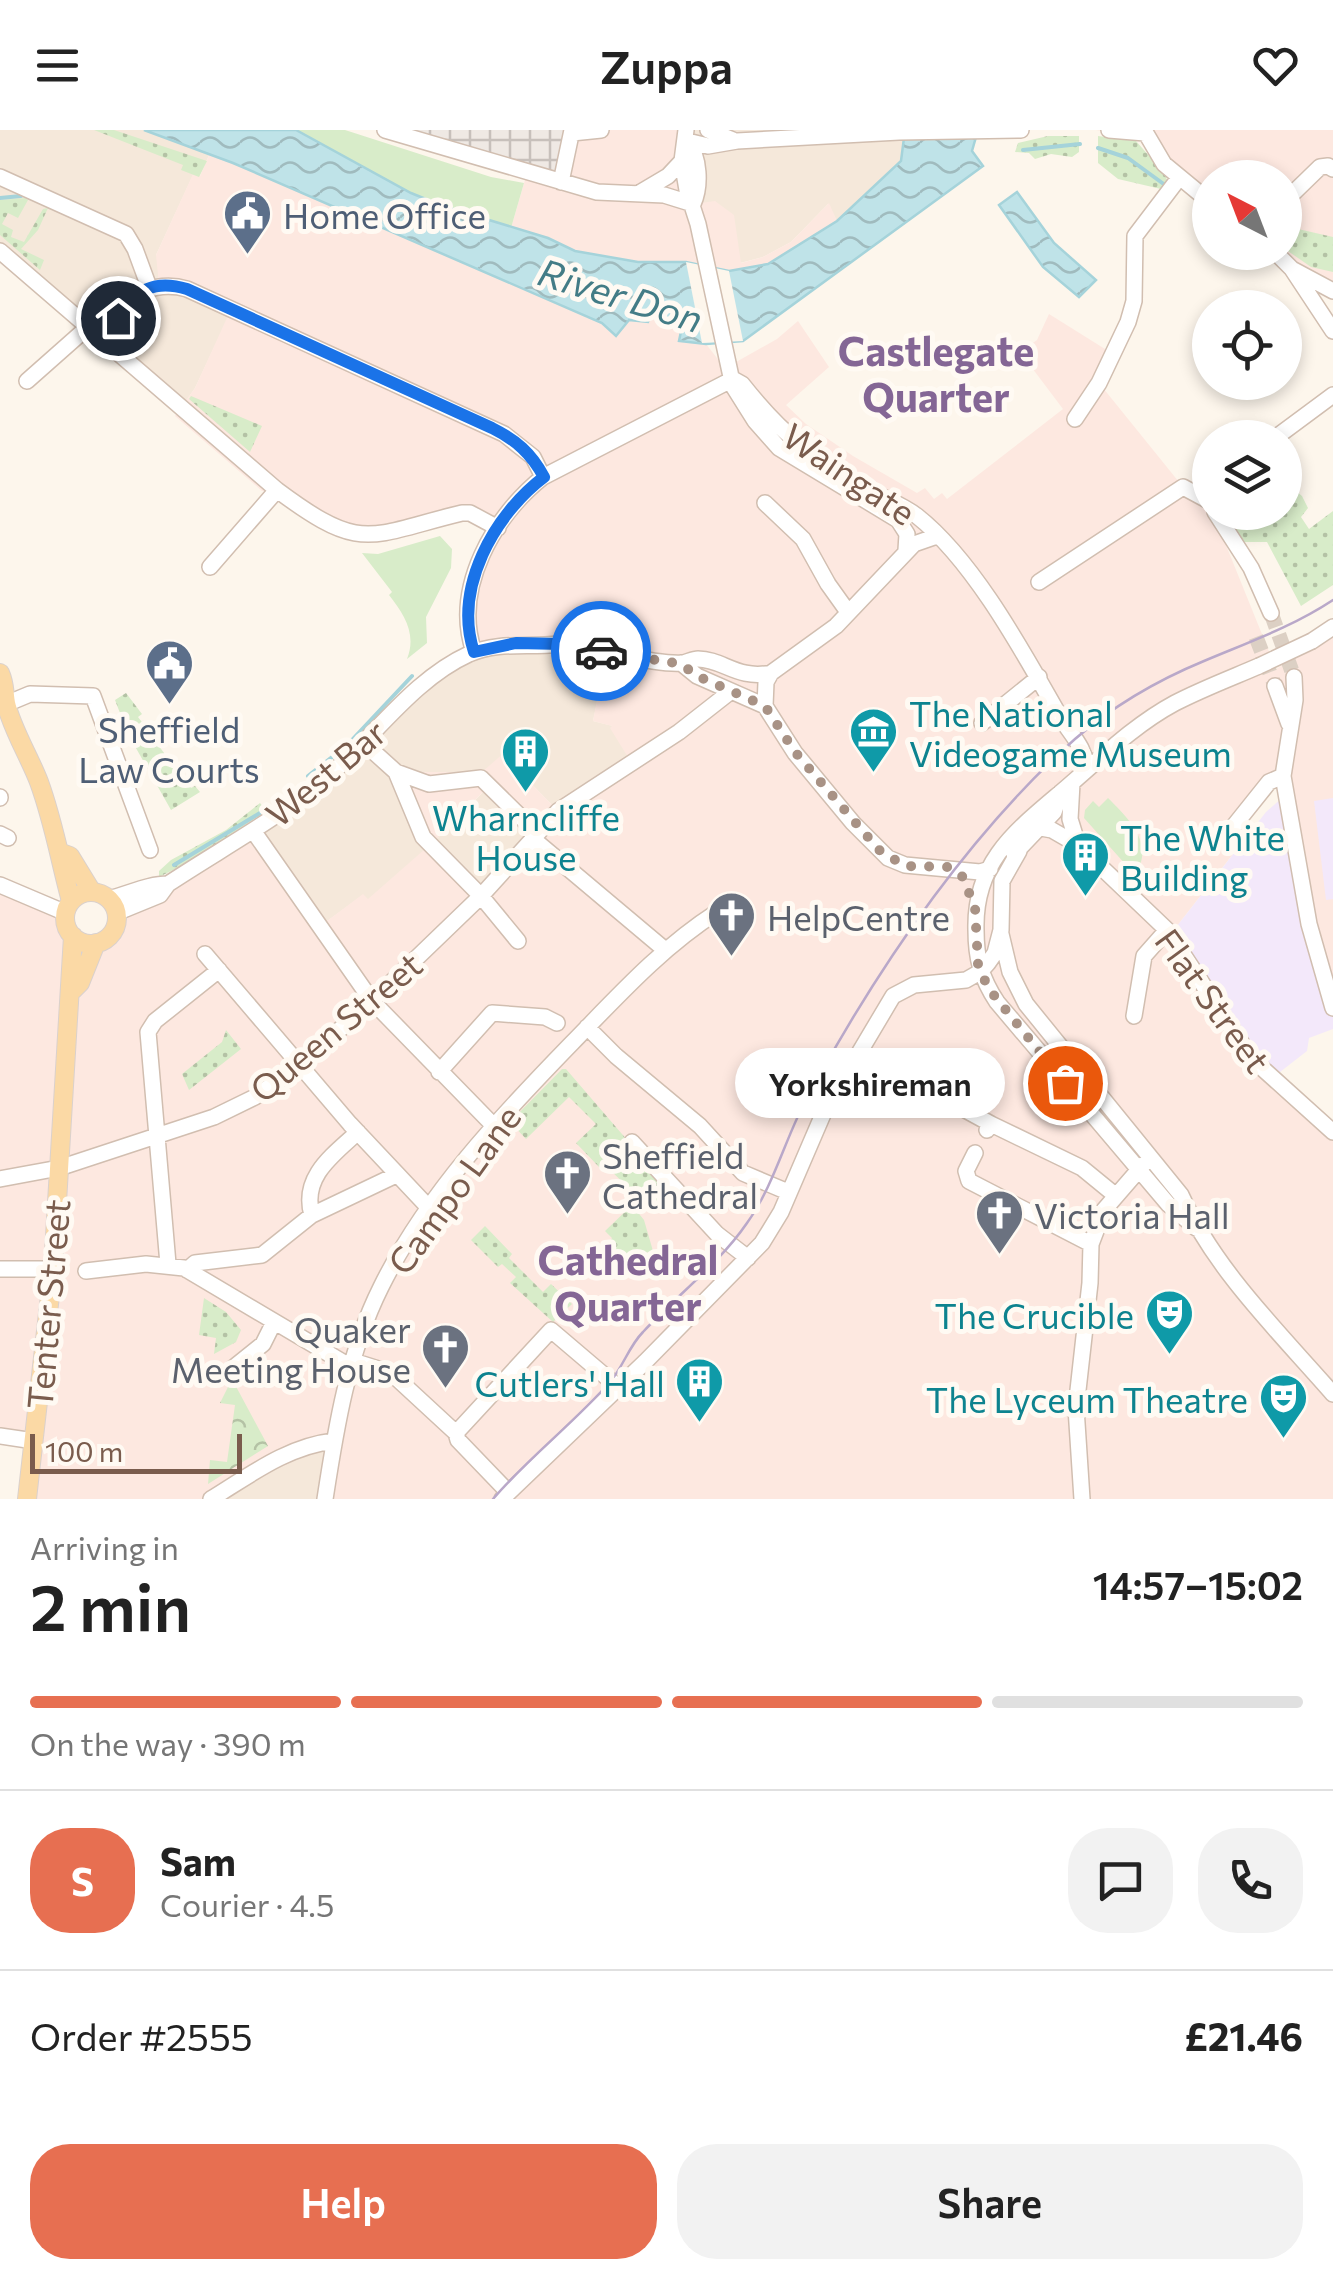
<!DOCTYPE html>
<html lang="en">
<head>
<meta charset="utf-8">
<style>
  body { margin:0; font-family:Commissioner,sans-serif; background:#f2f2f2; color:#222; height:100vh; display:flex; flex-direction:column; font-size:38px; white-space:nowrap }
  * { box-sizing:border-box; margin:0 }
  p { font-size:32px; color:#767676 }
  .icon { flex:none; width:55px; height:55px; fill:none; stroke:currentColor; stroke-width:2; stroke-linecap:round; stroke-linejoin:round }
  .map { position:relative; height:1369px; overflow:hidden }
  .drawer { display:flex; flex-direction:column; background:#fff; flex:1 }
  .drawer>* { flex:none }
  .needle { width:65px; rotate:318deg }
  .fabs { position:absolute; left:1192px; top:30px; display:grid; gap:20px }
  .fabs a { display:grid; place-items:center; width:110px; height:110px; border-radius:50%; background:#fff; box-shadow:0 5px 15px #0003; font-size:50px }
  .scale { position:absolute; left:30px; bottom:25px; width:212px; box-sizing:border-box; padding-left:10px; border:5px solid #7a5c4d; border-top:0; font-size:28px; line-height:35px; white-space:nowrap; color:#7a5c4d; -webkit-text-stroke:8px #fffaf3; paint-order:stroke }
  .pin { position:absolute; display:grid; place-items:center; width:85px; height:85px; color:#fff; margin:-42px; border:5px solid #fff; border-radius:50%; box-shadow:0 2px 10px #0007 }
  .courier { position:absolute; display:grid; place-items:center; width:100px; height:100px; margin:-50px; border:8px solid #1a73e8; border-radius:50%; background:#fff; color:#222; box-shadow:0 2px 12px #0007 }
  .bubble { position:absolute; height:70px; border-radius:35px; background:#fff; box-shadow:0 5px 15px #0003; font-size:32px; font-weight:600; line-height:70px; text-align:center }
  .head em { font-style:normal; font-weight:600 }
  .head div { display:flex; flex-direction:column-reverse }
  .head { display:flex; align-items:center; justify-content:space-between; height:170px; padding:0 30px }
  h1 { font-size:65px; font-weight:600; line-height:75px }
  .bar { display:grid; grid-template-columns:repeat(4,1fr); gap:15px 10px; align-content:center; height:120px; padding:0 30px }
  .bar i { height:12px; border-radius:8px; background:#e0e0e0 }
  .bar .on { background:#e76f51 }
  .bar p { grid-column:span 4 }
  .line { display:flex; align-items:center; gap:25px; padding:0 30px; border-top:2px solid #e0e0e0 }
  .line div { flex:1 }
  .round { display:grid; place-items:center; flex:none; width:105px; height:105px; border-radius:40px; background:#f2f2f2 }
  .button { display:flex; gap:20px; margin-top:auto; padding:20px 30px }
  .button a { flex:1; height:115px; border-radius:40px; background:#e76f51; color:#fff; font-size:40px; font-weight:600; line-height:115px; text-align:center }
  .button a+a { background:#f2f2f2; color:#222 }
  header { display:flex; justify-content:space-between; align-items:center; height:130px; padding:0 30px; background:#fff; font-size:45px; font-weight:600 }
  .map>svg:first-child { display:block }
  .residential { fill:#f5e8da }
  .commercial { fill:#fde8e0 }
  .industrial { fill:url(#industrial-grid) }
  .education { fill:#f3e8fa }
  .grass { fill:url(#grass-dots) }
  .forest { fill:url(#forest-crowns) }
  .park { fill:#d8ecc9 }
  .water { fill:url(#water-waves); stroke:#a5d3da; stroke-width:2.5 }
  .pier { fill:#fdf6ec }
  .lines { fill:none; stroke-linecap:round; stroke-linejoin:round }
  .stream { stroke:#a5d3da; stroke-width:4 }
  .minor-tunnel { stroke:#dcd0c4; stroke-width:15; stroke-dasharray:15 8; stroke-linecap:butt }
  .minor-casing { stroke:#d1beb0; stroke-width:18 }
  .major-casing { stroke:#dad1cd; stroke-width:20 }
  .minor { stroke:#fff; stroke-width:15 }
  .major { stroke:#fbd9a5; stroke-width:18 }
  .tram { stroke:#b9a8c9; stroke-width:2.5 }
  .minor-bridge-casing { stroke:#d1beb0; stroke-width:18; stroke-linecap:butt }
  .minor-bridge { stroke:#fff; stroke-width:15 }
  .done { stroke:#a89285; stroke-width:10; stroke-dasharray:0 18 }
  .route { stroke:#1a73e8; stroke-width:12 }
  .labels { text-anchor:middle; dominant-baseline:central; stroke-width:10; stroke-linejoin:round; paint-order:stroke }
  .service-label { font-size:35px; fill:#4e5e75; stroke:#fffaf3; text-anchor:start }
  .street-label { font-size:35px; fill:#7a5c4d; stroke:#fffaf3 }
  .culture-label { font-size:35px; fill:#0d838f; stroke:#fffaf3; text-anchor:end }
  .worship-label { font-size:35px; fill:#5b616d; stroke:#fffaf3; text-anchor:start }
  .water-label { font-size:38px; font-style:italic; fill:#437c86; stroke:#fffaf3 }
  .quarter-label { font-size:40px; font-weight:bold; fill:#846695; stroke:#fffaf3 }
</style>
</head>
<body>
<header><svg class="icon" aria-label="menu" viewBox="0 0 24 24"><path d="M4 6h16M4 12h16M4 18h16"/></svg>Zuppa<svg class="icon" aria-label="heart" viewBox="0 0 24 24"><path d="M12 20l-8-8c-3-5 5-10 8-4 3-6 11-1 8 4z"/></svg></header>
<div class="map">
<svg width="1333" height="1369" viewBox="0 0 1333 1369">
  <defs>
    <pattern id="industrial-grid" width="8" height="8" patternUnits="userSpaceOnUse" patternTransform="scale(2.5)"><rect width="8" height="8" fill="#efe9e4"/><path d="M0 4h8M4 0v8" fill="none" stroke="#c7c0bb"/></pattern>
    <pattern id="grass-dots" width="8" height="8" patternUnits="userSpaceOnUse" patternTransform="scale(2.5)"><rect width="8" height="8" fill="#d8ecc9"/><path d="M2 2h.1M6 6h.1" fill="none" stroke="#b4c2a5" stroke-width="1.8" stroke-linecap="round"/></pattern>
    <pattern id="forest-crowns" width="20" height="18" patternUnits="userSpaceOnUse" patternTransform="scale(2.5)"><rect width="20" height="18" fill="#d8ecc9"/><path d="M2 6a3 3 0 1 1 6 0M12 15a3 3 0 1 1 6 0" fill="none" stroke="#b4c2a5"/></pattern>
    <pattern id="water-waves" width="16" height="10" patternUnits="userSpaceOnUse" patternTransform="scale(2.5)"><rect width="16" height="10" fill="#bfe3e8"/><path d="M0 5q4-4 8 0t8 0" fill="none" stroke="#a0bbbe"/></pattern>
  </defs>
  <rect width="100%" height="100%" fill="#fdf6ec"/>
  <path class="residential" d="M0,0H144L210,23L199,47L193,45L156,125L232,179L195,258L181,278L0,121Z
    M686,0H905L901,31L837,91L828,74L791,112L763,127L740,133L693,74Z
    M535,513L603,543L593,591L613,596L631,632L558,681L513,635L509,626L436,710L489,656L537,703L481,766L411,733L368,770L363,765L319,797L254,702L452,533Z
    M351,1237L325,1369H211Z"/>
  <path class="commercial" d="M572,0H686L694,74L715,71L734,85L741,133L763,127L791,112L829,73L837,91L768,134L729,141L638,132L581,123L511,98L527,43Z
    M1096,0H1333V161L1318,156L1285,122V48H1210V68L1135,6Z
    M210,23L602,193L616,205L629,190L649,186L683,192L680,210L706,214L731,246L729,236L777,209L798,191L829,237L786,275L806,294L853,326L917,363L925,358L934,369L942,363L947,369L1063,279L1020,222L1037,210L1049,184L1113,224L1099,253L1183,357L1213,383L1276,539L1333,504V878L1282,648L1235,708L1228,719L1233,724L1170,805L1236,908L1333,1009V1369H325L334,1312L310,1313L211,1369H30L34,1311L0,1306V755L65,783L67,798L73,806L81,812L96,813L105,809L114,798L116,783L254,702L319,797L363,764L368,769L425,719L481,766L532,708L489,656L430,715L396,642H482L505,622L513,635L558,681L631,632L610,598L612,596L593,591L602,543L535,513L474,522L470,466L498,398L470,383L366,405L277,360L262,361L175,286L195,258L231,179L159,155L156,125L193,44L200,46Z"/>
  <path class="industrial" d="M385,0H572L561,52Z"/>
  <path class="education" d="M1282,668L1333,878V899L1309,908L1307,921L1271,949L1170,805L1266,682Z
    M1333,668V769L1326,770L1314,671Z"/>
  <path class="grass" d="M94,0H114L207,31L199,47L181,40L183,35Z
    M1048,6H1079V22L1072,27L1051,24L1035,29L1029,23L1015,22L1018,13Z
    M1098,6L1136,11L1164,43L1167,50L1161,59L1118,49L1098,33Z
    M25,68L28,70L18,88L8,83L2,94L13,100L11,107L24,112L43,79L48,78L38,100L21,119L44,130L40,140L0,105V70Z
    M1285,96L1333,107V142L1311,137L1285,119Z
    M191,266L262,296L250,322L189,269Z
    M1285,352L1302,366L1308,378L1301,387L1309,399L1333,381V455L1301,476L1267,412H1241L1225,383L1285,382Z
    M126,563L142,584L138,587L151,604L155,602L162,612L158,615L171,632L176,630L183,639L179,642L191,658L195,656L200,662L171,680L128,604L115,570Z
    M260,673L266,681L195,729L159,747V741L171,730L226,700Z
    M226,900L241,919L189,960L182,944L222,912Z
    M562,939H566L665,1054L666,1066L660,1075L649,1078L604,1034L600,1038L576,1013L596,994L569,967L526,1009L510,992Z
    M632,1075L644,1090L653,1121L607,1133L604,1123L612,1108L605,1101Z
    M485,1096L512,1124L509,1128L543,1162L551,1154L572,1174L553,1192L510,1153L516,1147L502,1134L498,1137L471,1110Z
    M204,1168L226,1182L241,1200L236,1212L214,1224L216,1208L199,1205Z"/>
  <path class="forest" d="M232,1249L268,1316L208,1354L210,1330L227,1332L235,1275L220,1273Z"/>
  <path class="park" d="M296,0H345L491,47L524,53L511,98L411,63Z
    M440,406L452,419L451,438L426,487L427,513L407,529C417,504 404,484 389,465L392,462L362,423L378,424Z
    M1108,668C1130,690 1155,714 1135,745L1084,688L1085,680L1093,671L1099,677Z"/>
  <path class="water" d="M144,0H296L411,63L443,76L548,108L575,121L638,132H686L729,141L768,134L837,91L901,31L905,0H978L972,21L983,36L743,211L706,214L679,211L683,192L650,186L648,192L629,190L616,206L602,193L233,33Z
    M1017,62L1054,113L1096,150L1079,167L1043,137L999,75Z"/>
  <path class="pier" d="M686,132L729,141L743,211L702,213Z"/>
  <g class="lines">
    <path class="stream" d="M1098,18L1128,28L1165,55
      M1023,20L1080,14
      M0,68L21,66
      M351,611L412,546
      M308,646L336,624
      M174,735L265,680"/>
    <path class="minor-tunnel" d="M1271,483L1294,547
      M1256,507L1275,556"/>
    <defs>
      <path id="minor" d="M385,0L597,62L664,65L693,74
        M686,0L682,31L687,60L698,94L733,256L755,291L779,318L898,390L907,404L906,420
        M708,0L733,10
        M1109,0L1145,3
        M1144,0L1164,34L1210,72
        M572,3L601,0
        M687,11L708,16L737,11L899,2L1021,0
        M687,11C700,27 701,56 693,74
        M0,47L126,104L135,119L149,157
        M561,52L572,0
        M641,62L668,46L682,31
        M1285,71L1320,37L1328,36L1333,39
        M0,121L277,360C363,424 367,406 462,383H470L498,398
        M1275,122L1292,139L1333,161
        M1292,139L1333,201
        M86,195C119,176 147,147 187,159L504,304L533,327L543,347
        M103,210L127,174
        M733,249L742,254C784,307 812,327 870,361C886,369 903,375 917,386C974,431 1023,522 1059,585C1070,604 1085,616 1087,639
        M27,251L88,197
        M1075,289L1099,253L1128,192L1134,171L1135,106L1179,48
        M1275,308L1333,265
        M765,373L803,409L828,454L848,482
        M1215,382L1251,438L1271,483
        M210,437L277,360
        M1039,452L1183,357L1209,371
        M1312,511L1333,497
        M474,522C452,458 494,386 543,347L733,249
        M681,533L697,546L765,576
        M1294,547L1295,570L1283,646L1309,794L1333,878
        M1275,556L1289,594
        M6,574L30,564L93,566L150,720
        M765,576L795,623L853,693L888,728L905,735L980,742L990,739
        M765,576L766,552L771,543L836,496L914,414L937,406
        M982,593L1039,547
        M365,614L396,642L429,654L481,648L537,703
        M396,642L423,707L481,766L518,811
        M1072,653L1070,689L1078,715
        M0,668V667
        M1041,698L1052,700L1078,715L1167,800L1252,929L1333,1002
        M254,702L372,871L493,995
        M1229,702L1269,652L1283,646
        M0,704L8,708
        M532,708L664,819
        M1014,724L1054,682L1061,662
        M0,755L66,783
        M108,769C129,764 148,754 168,754
        M116,783L160,765L168,754C221,719 277,689 326,648C373,609 412,550 469,524C500,511 528,518 559,514C564,514 569,510 573,510C584,508 590,519 600,521C623,525 661,535 683,533C688,532 693,529 698,529C723,529 737,550 771,543
        M1001,804L1010,842L1026,874L1181,1065C1215,1140 1279,1202 1333,1264
        M205,824L350,994L430,1079
        M1134,886L1144,826L1167,800
        M587,897L616,926L700,996L743,1043L788,1062
        M439,942L492,883L545,887L557,893
        M949,971L991,994
        M987,1000L991,994L1082,1038L1115,1065
        M358,1002C333,1025 301,1047 312,1085L396,1045
        M632,1012L717,1104L748,1128
        M975,1023L966,1041L969,1051L1091,1114
        M0,1049L59,1038L214,987L255,967L301,934L372,871L481,766L558,681L679,602L730,562
        M1196,1098L1168,1074L997,872C981,848 976,828 976,800C974,730 1018,699 1066,658C1101,628 1134,595 1175,573C1202,559 1231,548 1259,536
        M168,1134L148,902L155,891L219,840
        M0,1139H53
        M187,1140L195,1133L262,1125L312,1085
        M86,1141L146,1134L184,1138L351,1237
        M353,1231L391,1243L456,1303L458,1310L508,1362
        M228,1242L263,1214L274,1192
        M456,1303L551,1200L618,1257
        M0,1306L34,1311
        M211,1369C250,1345 288,1316 334,1311
        M325,1369C336,1297 348,1223 381,1157C427,1064 500,987 572,913C618,866 661,818 717,782
        M502,1369L645,1232L762,1113L781,1082L824,982L893,866L914,855L966,850L980,842L988,833L995,823L1001,800L1002,751L1019,721
        M1082,1369L1076,1278L1090,1153L1091,1114L1104,1080L1143,1035"/>
      <path id="major" d="M0,543C5,554 4,562 6,573C11,597 30,628 39,652C54,693 60,731 71,771
        M62,723L70,726L92,762
        M65 788a26 26 0 1 1 52 0a26 26 0 1 1-52 0Z
        M71,862L80,853L96,813
        M27,1369L53,1139L73,806"/>
    </defs>
    <use href="#minor" class="minor-casing"/>
    <use href="#major" class="major-casing"/>
    <use href="#minor" class="minor"/>
    <use href="#major" class="major"/>
    <path class="tram" d="M493,1369C529,1327 574,1293 610,1252C623,1237 629,1216 643,1202C677,1165 719,1134 747,1093C775,1054 786,1005 809,964C879,836 966,707 1075,609C1112,577 1158,550 1204,531C1249,512 1292,497 1333,470"/>
    <defs>
      <path id="minor-bridge" d="M1259,536L1312,511"/>
    </defs>
    <use href="#minor-bridge" class="minor-bridge-casing"/>
    <use href="#minor-bridge" class="minor-bridge"/>
  </g>
  <g class="lines">
    <path class="done" d="M601,521L681,534L697,546L765,576L795,622L879,720L905,736L948,737L962,746L975,777L978,834L988,858L1065,953"/>
    <path class="route" d="M118,188C136,160 154,149 187,159L492,298C516,310 531,323 544,347C494,385 453,458 474,522L516,513L563,514C575,529 586,518 601,521"/>
  </g>
  <defs>
    <symbol id="civic-pin" viewBox="-11 -11 22 30"><path d="M0 17L-7.5 6A9.5 9.5 0 1 1 7.5 6Z" fill="#5c6f8a" stroke="#fffaf3"/><path d="M-.6-6.5H3V-4.5H.6V-3L4-1V1h2V6H-6V1h2V-1L-.6-3ZM-1.2 2.5V6h2.4V2.5Z" fill="#fff"/></symbol>
    <symbol id="museum-pin" viewBox="-11 -11 22 30"><path d="M0 17L-7.5 6A9.5 9.5 0 1 1 7.5 6Z" fill="#0f9aa8" stroke="#fffaf3"/><path d="M0-6L6-3V-2H-6V-3ZM-5-1h2V3h-2ZM-1-1h2V3h-2ZM3-1h2V3H3ZM-6 4H6V6H-6Z" fill="#fff"/></symbol>
    <symbol id="building-pin" viewBox="-11 -11 22 30"><path d="M0 17L-7.5 6A9.5 9.5 0 1 1 7.5 6Z" fill="#0f9aa8" stroke="#fffaf3"/><path d="M-4-6H4V6H1V3H-1V6H-4ZM-2.5-4.3h1.7v1.8h-1.7ZM.8-4.3h1.7v1.8H.8ZM-2.5-1h1.7V.8h-1.7ZM.8-1h1.7V.8H.8Z" fill="#fff"/></symbol>
    <symbol id="church-pin" viewBox="-11 -11 22 30"><path d="M0 17L-7.5 6A9.5 9.5 0 1 1 7.5 6Z" fill="#6b7280" stroke="#fffaf3"/><path d="M-1.2-6h2.4v3.5h3.3v2.4h-3.3V6h-2.4V-.1h-3.3v-2.4h3.3Z" fill="#fff"/></symbol>
    <symbol id="theatre-pin" viewBox="-11 -11 22 30"><path d="M0 17L-7.5 6A9.5 9.5 0 1 1 7.5 6Z" fill="#0f9aa8" stroke="#fffaf3"/><path d="M-5-5.5Q0-4 5-5.5V0Q5 5 0 6Q-5 5-5 0ZM-3.3-2.5H-1v1.5H-3.3ZM1-2.5H3.3v1.5H1ZM-2.8 1Q0 5.5 2.8 1Z" fill="#fff"/></symbol>
  </defs>
  <g fill-rule="evenodd">
    <use href="#civic-pin" x="220" y="56" width="55" height="75"/>
    <use href="#civic-pin" x="142" y="506" width="55" height="75"/>
    <use href="#museum-pin" x="846" y="574" width="55" height="75"/>
    <use href="#building-pin" x="498" y="594" width="55" height="75"/>
    <use href="#building-pin" x="1058" y="698" width="55" height="75"/>
    <use href="#church-pin" x="704" y="758" width="55" height="75"/>
    <use href="#church-pin" x="540" y="1016" width="55" height="75"/>
    <use href="#church-pin" x="972" y="1056" width="55" height="75"/>
    <use href="#theatre-pin" x="1142" y="1156" width="55" height="75"/>
    <use href="#church-pin" x="418" y="1190" width="55" height="75"/>
    <use href="#building-pin" x="672" y="1224" width="55" height="75"/>
    <use href="#theatre-pin" x="1256" y="1240" width="55" height="75"/>
  </g>
  <g class="labels">
    <g class="service-label">
      <text x="283" y="84">Home Office</text>
      <text x="169" y="598" text-anchor="middle">Sheffield<tspan x="169" dy="40">Law Courts</tspan></text>
    </g>
    <g class="street-label">
      <text transform="translate(850 343) rotate(34)">Waingate</text>
      <text transform="translate(325 642) rotate(-40)">West Bar</text>
      <text transform="translate(1214 870) rotate(54)">Flat Street</text>
      <text transform="translate(335 896) rotate(-40)">Queen Street</text>
      <text transform="translate(453 1059) rotate(-54)">Campo Lane</text>
      <text transform="translate(47 1174) rotate(-85)">Tenter Street</text>
    </g>
    <g class="culture-label">
      <text x="909" y="582" text-anchor="start">The National<tspan x="909" dy="40">Videogame Museum</tspan></text>
      <text x="526" y="686" text-anchor="middle">Wharncliffe<tspan x="526" dy="40">House</tspan></text>
      <text x="1120" y="706" text-anchor="start">The White<tspan x="1120" dy="40">Building</tspan></text>
      <text x="1134" y="1184">The Crucible</text>
      <text x="665" y="1252">Cutlers' Hall</text>
      <text x="1248" y="1268">The Lyceum Theatre</text>
    </g>
    <g class="worship-label">
      <text x="767" y="786">HelpCentre</text>
      <text x="602" y="1024">Sheffield<tspan x="602" dy="40">Cathedral</tspan></text>
      <text x="1034" y="1084">Victoria Hall</text>
      <text x="411" y="1198" text-anchor="end">Quaker<tspan x="411" dy="40">Meeting House</tspan></text>
    </g>
    <g class="water-label">
      <text transform="translate(621 164) rotate(17)">River Don</text>
    </g>
    <g class="quarter-label">
      <text x="936" y="219">Castlegate<tspan x="936" dy="46">Quarter</tspan></text>
      <text x="628" y="1128">Cathedral<tspan x="628" dy="46">Quarter</tspan></text>
    </g>
  </g>
</svg>
<div class="fabs">
<a><svg class="needle" viewBox="-14 -14 28 28"><path d="M0-13l5 13h-10z" fill="#e53935"/><path d="M0 13l5-13h-10z" fill="#767676"/></svg></a>
<a><svg class="icon" aria-label="locate" viewBox="0 0 24 24"><circle cx="12" cy="12" r="6"/><path d="M12 2v4M12 18v4M2 12h4M18 12h4"/></svg></a>
<a><svg class="icon" aria-label="layers" viewBox="0 0 24 24"><path d="M12 4l9 5-9 5-9-5zM3 14l9 5 9-5"/></svg></a>
</div>
<div class="scale">100 m</div>
<div class="pin" style="left:1065px;top:953px;background:#ea580c"><svg class="icon" aria-label="bag" viewBox="0 0 24 24"><path d="M5 8h14l-1 12H6zM9 8a3 3 0 0 1 6 0"/></svg></div>
<div class="pin" style="left:118px;top:188px;background:#1f2937"><svg class="icon" aria-label="home" viewBox="0 0 24 24"><path d="M3 11l9-7 9 7M6 9v11h12V9"/></svg></div>
<div class="courier" style="left:601px;top:521px"><svg class="icon" aria-label="car" viewBox="0 0 24 24"><path d="M5 17H2v-5l4-1 3-4h7l3 4 3 1v5h-3M9 17h6M6 11h13"/><circle cx="7" cy="17" r="2"/><circle cx="17" cy="17" r="2"/></svg></div>
<div class="bubble" style="left:735px;top:918px;width:270px">Yorkshireman</div>
</div>
<section class="drawer">
<div class="head"><div><h1>2 min</h1><p>Arriving in</p></div><em>14:57–15:02</em></div>
<div class="bar"><i class="on"></i><i class="on"></i><i class="on"></i><i></i><p>On the way · 390 m</p></div>
<div class="line" style="height:180px"><b class="round" style="background:#e76f51;color:#fff">S</b><div><b>Sam</b><p>Courier · 4.5</p></div><a class="round"><svg class="icon" aria-label="chat" viewBox="0 0 24 24"><path d="M4 5h16v11H9l-5 4z"/></svg></a><a class="round"><svg class="icon" aria-label="phone" viewBox="0 0 24 24"><path d="M5 4h4l2 5-3 2q2 4 5 5l2-3 5 2v4C11 20 4 13 5 4z"/></svg></a></div>
<div class="line" style="height:130px"><div>Order #2555</div><b>£21.46</b></div>
<div class="button"><a>Help</a><a>Share</a></div>
</section>
</body>
</html>
